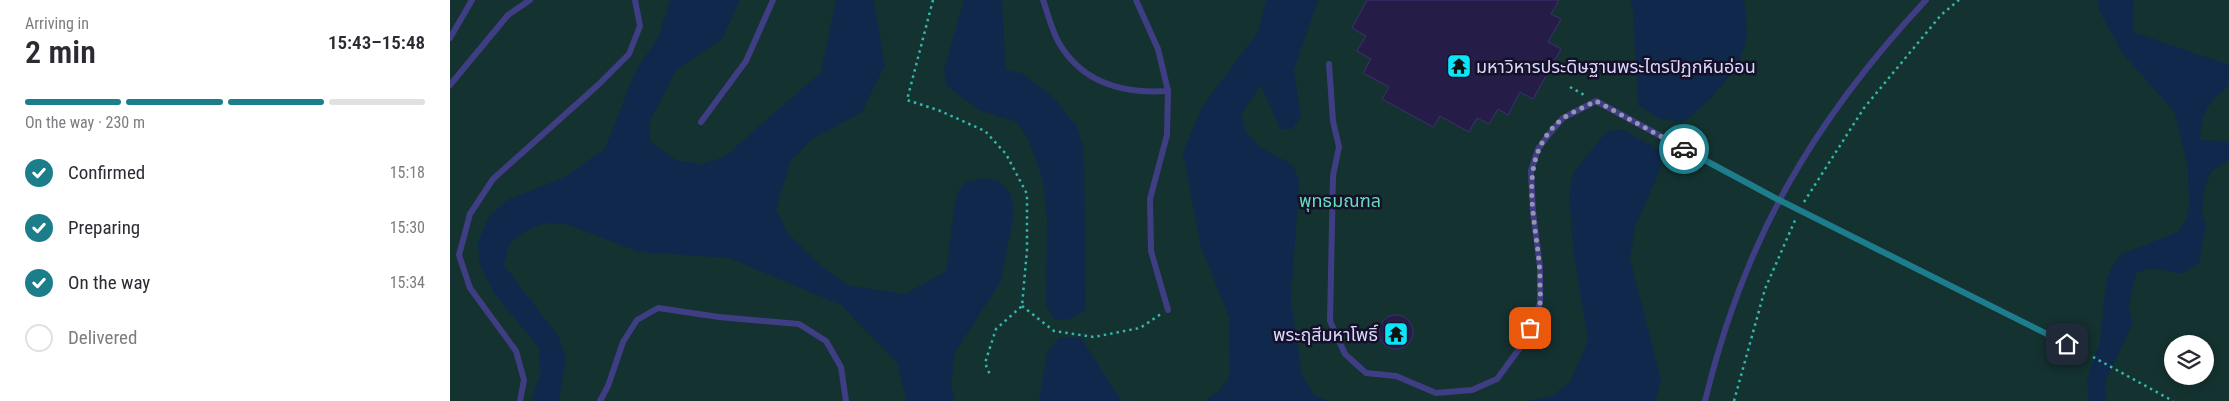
<!DOCTYPE html>
<html lang="en">
<head>
<meta charset="utf-8">
<style>
  body { margin:0; font-family:"Roboto Condensed","Noto Sans Thai",sans-serif; background:#f2f2f3; color:#2b2b33; height:100vh; display:flex; flex-direction:column; font-size:19px; white-space:nowrap }
  * { box-sizing:border-box; margin:0 }
  p { font-size:16px; color:#7c7c81 }
  .icon { flex:none; width:28px; height:28px; fill:none; stroke:currentColor; stroke-width:2; stroke-linecap:round; stroke-linejoin:round }
  .map { position:relative; flex:1; overflow:hidden }
  .details { display:flex; flex-direction:column; background:#fff; width:450px }
  .details>* { flex:none }
  .tools { position:absolute; left:1714px; top:335px; display:grid; gap:10px }
  .tools a { display:grid; place-items:center; width:50px; height:50px; border-radius:50%; background:#fff; box-shadow:0 2px 8px #0003; font-size:25px }
  .pin { position:absolute; display:grid; place-items:center; width:42px; height:42px; color:#fff; margin:-21px; border-radius:10px; box-shadow:0 2px 8px #0006 }
  .courier { position:absolute; display:grid; place-items:center; width:50px; height:50px; margin:-25px; border:4px solid #1d7e8b; border-radius:50%; background:#fff; color:#222; box-shadow:0 1px 6px #0007 }
  .overview em { font-style:normal; font-weight:600 }
  .overview div { display:flex; flex-direction:column-reverse }
  .overview { display:flex; align-items:center; justify-content:space-between; height:85px; padding:0 25px }
  h1 { font-size:32px; font-weight:600; line-height:38px }
  .bar { display:grid; grid-template-columns:repeat(4,1fr); gap:8px 5px; align-content:center; height:60px; padding:0 25px }
  .bar i { height:6px; border-radius:4px; background:#e1e1e2 }
  .bar .active { background:#1d7e8b }
  .bar p { grid-column:span 4 }
  ol { padding:0 25px; list-style:none }
  li { display:flex; align-items:center; gap:15px; height:55px }
  li p { margin-inline-start:auto }
  li .icon { padding:5px; border-radius:50%; background:#1d7e8b; color:#fff; stroke-width:4 }
  li:last-child { color:#7c7c81 }
  li i { width:28px; height:28px; border:2px solid #e1e1e2; border-radius:50% }
  main { display:flex; flex:1; min-height:0 }
  .map>svg:first-child { display:block }
  .green { fill:#143230; fill-rule:evenodd }
  .water { fill:#10284c }
  .building { fill:#251d48; stroke:#3c3073 }
  .lines { fill:none; stroke-linecap:round; stroke-linejoin:round }
  .path { stroke:#34b7ac; stroke-width:2.5; stroke-dasharray:2.5 4; stroke-linecap:butt }
  .lane { stroke:#3f3e85; stroke-width:6 }
  .done { stroke:#9693b3; stroke-width:5; stroke-dasharray:0 9 }
  .route { stroke:#1d7e8b; stroke-width:6 }
  .labels { text-anchor:middle; dominant-baseline:central; stroke-width:5; stroke-linejoin:round; paint-order:stroke }
  .poi-label { font-size:18px; fill:#dcd9fe; stroke:#141128; text-anchor:start }
  .park-label { font-size:18px; fill:#66ddbd; stroke:#141128 }
</style>
</head>
<body>
<main>
<section class="details">
<div class="overview"><div><h1>2 min</h1><p>Arriving in</p></div><em>15:43–15:48</em></div>
<div class="bar"><i class="active"></i><i class="active"></i><i class="active"></i><i></i><p>On the way · 230 m</p></div>
<ol>
<li><svg class="icon" aria-label="check" viewBox="0 0 24 24"><path d="M5 12l5 5 9-10"/></svg>Confirmed<p>15:18</p></li>
<li><svg class="icon" aria-label="check" viewBox="0 0 24 24"><path d="M5 12l5 5 9-10"/></svg>Preparing<p>15:30</p></li>
<li><svg class="icon" aria-label="check" viewBox="0 0 24 24"><path d="M5 12l5 5 9-10"/></svg>On the way<p>15:34</p></li>
<li><i></i>Delivered</li>
</ol>
</section>
<div class="map">
<svg width="1779" height="401" viewBox="0 0 1779 401">
  <rect width="100%" height="100%" fill="#141128"/>
  <path class="green" d="M0,0H1779V401H0ZM1722,344H1755V376H1722Z"/>
  <path class="water" d="M220,0H290L272,39L226,70L200,121V141L225,160L251,164L274,157L371,72L386,0H424L435,65L412,112L364,138L341,160L326,209L338,234L376,270L400,286L455,294L496,271L506,195L515,182L536,178L550,182L561,194L564,213L551,281L505,352L501,384L505,401H455V394L447,363L391,305L279,258L189,252L116,224L94,223L74,232L59,244L54,265L108,336L116,358L109,401H81L90,375L89,348L43,292L29,262L28,242L39,216L59,199L113,178L155,149L185,72L208,38Z
    M514,0H552L556,70L572,73L605,99L627,127L634,150L636,310L621,319L605,320L596,305L597,218L592,177L578,139L567,122L529,110L496,85L494,69Z
    M816,0H868L844,70L851,117L842,129H830L811,85L791,114L797,133L810,147L843,165L849,182L841,301L852,375L865,396L880,401H754L770,390L780,376L779,317L750,244L733,152L752,107L808,32Z
    M1180,0H1294C1295,12 1298,26 1296,38C1293,70 1257,104 1233,122L1210,119L1188,105L1183,12Z
    M1648,0H1684L1683,32L1779,65V85C1758,103 1751,112 1750,140L1779,141V160L1761,172L1754,190L1752,213L1756,224L1749,263C1729,278 1731,273 1709,269C1702,267 1692,271 1686,273L1679,307L1683,323L1656,380L1655,397L1658,401H1639L1637,380L1650,341L1656,283L1662,266L1672,254L1728,232L1736,220L1739,204L1738,168L1725,113L1673,54L1649,10Z
    M1172,129L1209,150L1211,168L1185,227L1180,259L1211,380L1205,401H1078L1102,396L1120,382L1138,341L1124,255L1119,196L1123,173L1156,132Z
    M610,337L631,338L672,401H589L597,352Z"/>
  <path class="building" d="M917,0H1109L1101,14L1111,19L1098,42L1111,49L1083,99L1070,92L1058,115L1048,109L1039,124L1027,118L1019,132L990,116L983,127L932,99L939,87L913,73L921,59L907,51L916,36L902,28Z
    M929 332a17 17 0 1 1 34 0a17 17 0 1 1-34 0Z"/>
  <g class="lines">
    <path class="path" d="M483,0L457,100L488,110L535,131L556,154L577,194V250L572,306L546,329L535,363L541,377
      M1120,87L1136,96
      M1354,202L1414,108L1491,15L1509,0
      M572,306L604,331L644,337L690,328L711,314
      M1643,357L1723,401
      M1284,401L1315,289L1346,218"/>
    <path class="lane" d="M593,0C598,14 602,31 609,43C633,84 674,94 718,91
      M686,0L708,49L718,91L717,135L700,199L701,251L718,310
      M0,38L22,0
      M879,64L883,121L889,147L883,176L880,321L895,354L916,373L946,376L986,393L1022,390L1047,379L1075,341L1090,303V267L1083,212L1081,171L1088,149L1099,134L1113,118L1146,101L1329,200L1635,353
      M0,85L58,15L80,0
      M251,122L296,61L323,0
      M70,401L74,380L66,351L20,288L9,255L20,214L43,179L148,85L179,54L190,26L185,0
      M150,401L158,386L173,342L187,320L208,308L269,317L349,324L376,341L391,367L396,401
      M1255,401C1294,239 1363,121 1476,0"/>
  </g>
  <g class="lines">
    <path class="done" d="M1080,328C1083,320 1088,311 1090,303C1091,297 1090,290 1090,284C1091,228 1060,162 1112,119C1122,112 1135,107 1146,101L1234,149"/>
    <path class="route" d="M1234,149L1329,200L1617,344"/>
  </g>
  <defs>
    <symbol id="temple-square" viewBox="-11 -11 22 22"><rect x="-9" y="-9" width="18" height="18" rx="4" fill="#0ce4f7" stroke="#141128"/><path d="M0-6L5-2H3V0L6.5 2.5H4V6H1.5V3h-3V6H-4V2.5H-6.5L-3 0V-2H-5Z" fill="#111"/></symbol>
  </defs>
  <g fill-rule="evenodd">
    <use href="#temple-square" x="995" y="52" width="28" height="28"/>
    <use href="#temple-square" x="932" y="320" width="28" height="28"/>
  </g>
  <g class="labels">
    <g class="poi-label">
      <text x="1026" y="66">มหาวิหารประดิษฐานพระไตรปิฏกหินอ่อน</text>
      <text x="928" y="334" text-anchor="end">พระฤสีมหาโพธิ์</text>
    </g>
    <g class="park-label">
      <text x="890" y="200">พุทธมณฑล</text>
    </g>
  </g>
</svg>
<div class="tools">
<a><svg class="icon" aria-label="layers" viewBox="0 0 24 24"><path d="M12 4l9 5-9 5-9-5zM3 14l9 5 9-5"/></svg></a>
</div>
<div class="pin" style="left:1080px;top:328px;background:#ea580c"><svg class="icon" aria-label="bag" viewBox="0 0 24 24"><path d="M5 8h14l-1 12H6zM9 8a3 3 0 0 1 6 0"/></svg></div>
<div class="pin" style="left:1617px;top:344px;background:#1f2937"><svg class="icon" aria-label="home" viewBox="0 0 24 24"><path d="M3 11l9-7 9 7M6 9v11h12V9"/></svg></div>
<div class="courier" style="left:1234px;top:149px"><svg class="icon" aria-label="car" viewBox="0 0 24 24"><path d="M5 17H2v-5l4-1 3-4h7l3 4 3 1v5h-3M9 17h6M6 11h13"/><circle cx="7" cy="17" r="2"/><circle cx="17" cy="17" r="2"/></svg></div>
</div>
</main>
</body>
</html>
